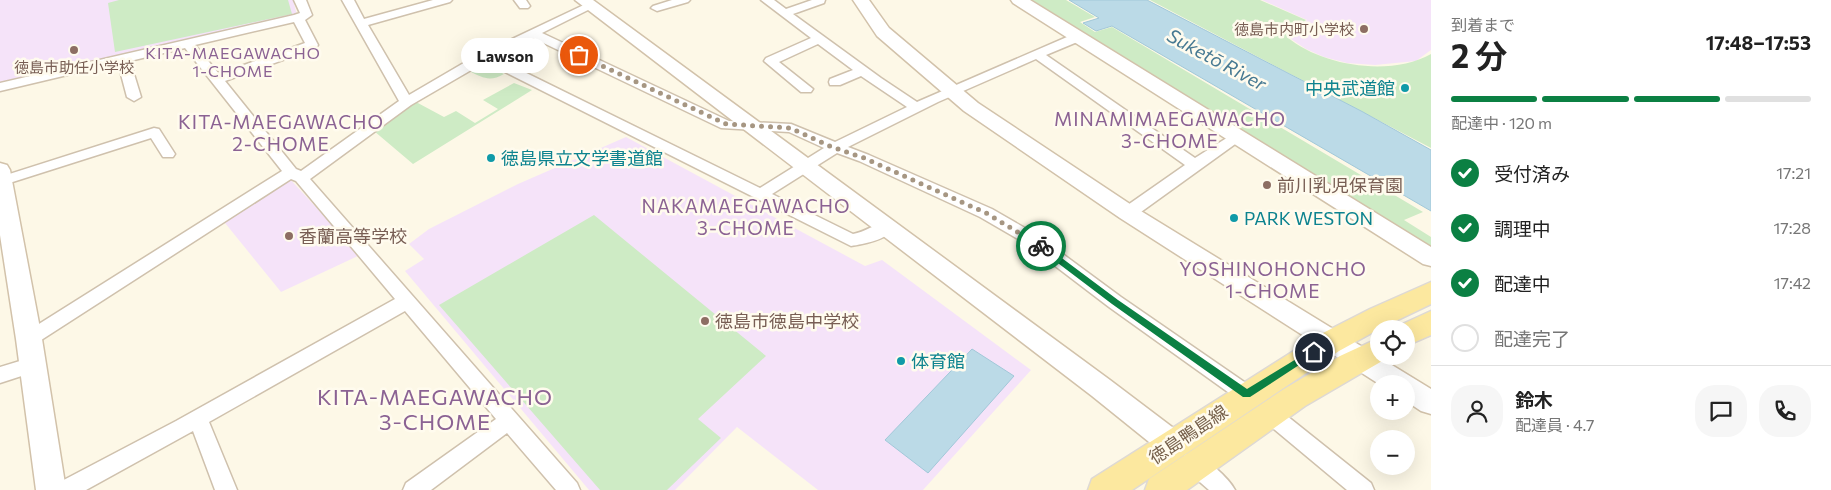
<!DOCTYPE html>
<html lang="ja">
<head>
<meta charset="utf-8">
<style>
  body { margin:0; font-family:Commissioner,"Noto Sans JP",sans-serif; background:#f6f6f6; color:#222; height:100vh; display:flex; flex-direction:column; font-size:19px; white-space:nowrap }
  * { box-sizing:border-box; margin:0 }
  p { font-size:16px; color:#767676 }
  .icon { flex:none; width:28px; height:28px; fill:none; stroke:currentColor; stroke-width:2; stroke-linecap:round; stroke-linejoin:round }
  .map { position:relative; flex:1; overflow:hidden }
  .side { display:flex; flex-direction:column; background:#fff; width:400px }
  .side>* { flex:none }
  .buttons { position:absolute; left:1370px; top:320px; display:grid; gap:10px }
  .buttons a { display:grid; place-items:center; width:45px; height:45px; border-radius:50%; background:#fff; box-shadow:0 5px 20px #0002; font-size:25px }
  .pin { position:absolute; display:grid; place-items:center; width:42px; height:42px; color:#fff; margin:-21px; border:2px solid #fff; border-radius:50%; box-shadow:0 1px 5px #0007 }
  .courier { position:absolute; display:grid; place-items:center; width:50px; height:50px; margin:-25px; border:4px solid #0b8043; border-radius:50%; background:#fff; color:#222; box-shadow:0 1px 6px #0007 }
  .bubble { position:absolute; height:35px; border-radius:18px; background:#fff; box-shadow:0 5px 20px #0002; font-size:16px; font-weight:700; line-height:35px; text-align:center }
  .summary em { font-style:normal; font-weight:700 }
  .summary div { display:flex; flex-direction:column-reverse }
  .summary { display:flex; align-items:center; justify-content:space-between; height:85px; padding:0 20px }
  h1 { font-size:32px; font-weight:700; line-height:38px }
  .bar { display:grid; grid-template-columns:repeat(4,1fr); gap:8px 5px; align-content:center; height:60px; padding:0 20px }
  .bar i { height:6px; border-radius:4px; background:#e0e0e0 }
  .bar .current { background:#0b8043 }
  .bar p { grid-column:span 4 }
  .line { display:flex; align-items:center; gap:12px; padding:0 20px; border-top:1px solid #e0e0e0 }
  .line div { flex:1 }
  .round { display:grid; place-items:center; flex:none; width:52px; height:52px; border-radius:20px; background:#f6f6f6 }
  ol { padding:0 20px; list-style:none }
  li { display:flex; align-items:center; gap:15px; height:55px }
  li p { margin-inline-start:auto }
  li .icon { padding:5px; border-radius:50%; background:#0b8043; color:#fff; stroke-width:4 }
  li:last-child { color:#767676 }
  li i { width:28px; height:28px; border:2px solid #e0e0e0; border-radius:50% }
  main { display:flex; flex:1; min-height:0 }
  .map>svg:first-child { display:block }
  .education { fill:#f5e3f9 }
  .green { fill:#ceebc5 }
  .water { fill:#bbdae7; stroke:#a1c8d9 }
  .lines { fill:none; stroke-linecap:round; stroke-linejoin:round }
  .street-casing { stroke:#cfc1ad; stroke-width:3 }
  .secondary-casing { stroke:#d2c2aa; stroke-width:3 }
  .primary-casing { stroke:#ded9d4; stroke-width:3 }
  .street { fill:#fff; fill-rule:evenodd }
  .secondary { fill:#fff; fill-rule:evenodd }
  .primary { fill:#fce89f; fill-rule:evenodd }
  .route { fill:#0b8043 }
  .done { stroke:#a69682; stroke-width:5; stroke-dasharray:0 9 }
  .education-dot { fill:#8d6e63; stroke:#fffbee; stroke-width:2 }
  .culture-dot { fill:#0f9aa8; stroke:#fffbee; stroke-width:2 }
  .labels { text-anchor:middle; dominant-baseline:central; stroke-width:5; stroke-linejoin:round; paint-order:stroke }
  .far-education-label { font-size:15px; fill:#785e54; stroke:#fffbee; text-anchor:end }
  .far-neighbourhood-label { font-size:16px; letter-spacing:1px; fill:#8b6293; stroke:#fffbee }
  .culture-label { font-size:18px; fill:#0d838f; stroke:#fffbee; text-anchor:start }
  .education-label { font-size:18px; fill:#785e54; stroke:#fffbee; text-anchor:start }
  .street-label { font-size:18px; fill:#77614b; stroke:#fffbee }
  .water-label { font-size:19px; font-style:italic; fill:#477992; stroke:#fffbee }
  .neighbourhood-label { font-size:19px; letter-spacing:1px; fill:#8b6293; stroke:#fffbee }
  .near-neighbourhood-label { font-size:22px; letter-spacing:1px; fill:#8b6293; stroke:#fffbee }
</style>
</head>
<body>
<main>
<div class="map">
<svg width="1431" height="490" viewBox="0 0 1431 490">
  <rect width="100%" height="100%" fill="#fdf8e7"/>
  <path class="education" d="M0,0H293L297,15L0,84Z
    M1262,0H1431V50L1416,61L1375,65L1347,63L1324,57L1306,49L1288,37L1307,20Z
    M626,137L865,266L882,260L1031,370L923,490H818L737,427L675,490H589L405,271L424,259L409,244L429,229L518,184Z
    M289,178L360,255L281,292L221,218Z"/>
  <path class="green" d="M119,0H288L292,14L115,52L108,3Z
    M1032,0H1066L1095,17L1080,22L1095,32L1112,27L1423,212L1404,220L1431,237V246Z
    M1150,0H1260L1306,20L1287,37C1322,66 1390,77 1431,54V148Z
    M483,64L504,74C490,82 483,78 469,71L471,68Z
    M514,83L532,90L413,164L374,131L416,102L444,117L456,111L475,123L498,109L483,100Z
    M594,215L766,356L698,419L721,438L667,490H600L439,305Z"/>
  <path class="water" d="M1069,0H1147L1363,112L1431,150V211L1112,26L1096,31L1083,23L1099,18Z
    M972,349L1014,376L928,473L885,440Z"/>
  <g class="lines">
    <defs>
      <path id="street" d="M294,0H306L312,15L305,20L318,45L316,48L225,81L296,169L301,171L399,101L342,0H354L364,19L433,0H452L450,2L368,25L409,95L474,57L590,2L594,3L596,5L594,7L542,33L729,121L791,124L835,142L907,107L861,76L840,85H830L829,82L830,79L853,70L818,44L779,62L813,89L811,92H801L764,61L766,58L811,38L761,0H774L786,9L812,0H825L824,3L793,14L881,78L917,102L1074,34H1082L1084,37L1082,40L1046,55L1195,158L1233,134H1243L1245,137L1134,217L1128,218L1122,217L1120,213L1122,209L1185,165L1036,59L938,102L848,147L869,155L992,209L1037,235L1121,297L1253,388L1256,394L1253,400L1246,402L1239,400L1109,307L1025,243L980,217L859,161L837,153L772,194L853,234C866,232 879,220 892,224L894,228C887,240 864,244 851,246L485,62L411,105L310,179L577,483L580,490H556L507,433L431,490H403L406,483L496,419L405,311L209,422L237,490H215L193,431L86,490H55L58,483L176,421L395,299L296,181L291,179L35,344L29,346L23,344L20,339L23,334L282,171L185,48L130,61L141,97L134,101L127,97L118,63L0,91V83L294,15L300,13ZM294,22L305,43L219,74L195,45ZM533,38L721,128L789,132L824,148L760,188L494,57Z
        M514,0H526L530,6L528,8H520Z
        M672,0H690L688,2L657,11L651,8L653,6Z
        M154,128L159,129L175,154L173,157H163L151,138L0,186V177Z
        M33,357L40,360L42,365L40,370L0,383V367Z
        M1270,406L1277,408L1371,483L1374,490H1347L1263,420L1260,414L1263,408Z
        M1192,453C1205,457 1229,478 1235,490H1209L1185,469L1182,462L1185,455Z"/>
      <path id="secondary" d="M575,0H593L1110,380L1184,436L1188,445L1184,454L1174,457L1164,454L1092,396Z
        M853,0H869L889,28L978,103L1136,208L1431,389V414L1421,411L1406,401V384H1379L1120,218L964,111L877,36Z
        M1011,0H1030L1431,247V266L1423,264L1013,3Z
        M0,163L7,165L10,170L42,339L66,490H36L16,339L0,235Z"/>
      <path id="primary" d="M1431,282V304L1379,329L1339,351L1132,490H1088L1092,479L1319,335L1370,309Z
        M1431,311V335L1406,346V329H1395L1396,327Z
        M1379,338V356L1389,357L1305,406L1187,490H1145L1149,479L1284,389L1340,356Z"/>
    </defs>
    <use href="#street" class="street-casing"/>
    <use href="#secondary" class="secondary-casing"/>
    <use href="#primary" class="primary-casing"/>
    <use href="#street" class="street"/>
    <use href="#secondary" class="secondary"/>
    <use href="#primary" class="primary"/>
  </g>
  <path class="route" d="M1038,244H1043L1118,300L1247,389L1311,350L1314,348L1319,352L1250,397H1243L1112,304L1038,248Z"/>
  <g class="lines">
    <path class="done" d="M579,55L726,124L790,128L832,147L864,158L986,213L1041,246"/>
  </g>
  <g class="education-dot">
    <circle cx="1364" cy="29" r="5"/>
    <circle cx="74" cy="50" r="5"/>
    <circle cx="1267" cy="185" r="5"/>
    <circle cx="289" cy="236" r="5"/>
    <circle cx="705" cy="321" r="5"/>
  </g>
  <g class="culture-dot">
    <circle cx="1405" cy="88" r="5"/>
    <circle cx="491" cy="158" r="5"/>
    <circle cx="1234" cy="218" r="5"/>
    <circle cx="901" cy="361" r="5"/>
  </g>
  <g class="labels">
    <g class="far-education-label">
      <text x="1354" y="29">徳島市内町小学校</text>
      <text x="74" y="67" text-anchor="middle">徳島市助任小学校</text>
    </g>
    <g class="far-neighbourhood-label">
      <text x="233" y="52">KITA-MAEGAWACHO<tspan x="233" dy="18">1-CHOME</tspan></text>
    </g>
    <g class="culture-label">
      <text x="1395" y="88" text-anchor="end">中央武道館</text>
      <text x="501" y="158">徳島県立文学書道館</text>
      <text x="1244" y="218">PARK WESTON</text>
      <text x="911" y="361">体育館</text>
    </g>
    <g class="education-label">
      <text x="1277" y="185">前川乳児保育園</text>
      <text x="299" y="236">香蘭高等学校</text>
      <text x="715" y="321">徳島市徳島中学校</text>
    </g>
    <g class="street-label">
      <text transform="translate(1188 434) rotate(-34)">徳島鴨島線</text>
    </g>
    <g class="water-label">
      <text transform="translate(1217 59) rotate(28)">Suketō River</text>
    </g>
    <g class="neighbourhood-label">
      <text x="1170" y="118">MINAMIMAEGAWACHO<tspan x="1170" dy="22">3-CHOME</tspan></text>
      <text x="281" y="121">KITA-MAEGAWACHO<tspan x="281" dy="22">2-CHOME</tspan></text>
      <text x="746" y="205">NAKAMAEGAWACHO<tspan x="746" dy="22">3-CHOME</tspan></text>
      <text x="1273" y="268">YOSHINOHONCHO<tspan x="1273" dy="22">1-CHOME</tspan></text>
    </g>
    <g class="near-neighbourhood-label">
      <text x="435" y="396">KITA-MAEGAWACHO<tspan x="435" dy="25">3-CHOME</tspan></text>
    </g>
  </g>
</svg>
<div class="buttons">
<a><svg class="icon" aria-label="locate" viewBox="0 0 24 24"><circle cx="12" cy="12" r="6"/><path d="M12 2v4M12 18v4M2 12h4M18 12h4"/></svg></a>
<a>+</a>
<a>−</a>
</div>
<div class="pin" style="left:579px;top:55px;background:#ea580c"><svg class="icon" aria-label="bag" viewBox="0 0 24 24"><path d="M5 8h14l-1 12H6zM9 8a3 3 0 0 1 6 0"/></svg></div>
<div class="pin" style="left:1314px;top:352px;background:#1f2937"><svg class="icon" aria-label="home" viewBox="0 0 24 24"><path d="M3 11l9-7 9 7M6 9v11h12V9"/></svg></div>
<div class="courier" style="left:1041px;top:246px"><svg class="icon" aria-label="bike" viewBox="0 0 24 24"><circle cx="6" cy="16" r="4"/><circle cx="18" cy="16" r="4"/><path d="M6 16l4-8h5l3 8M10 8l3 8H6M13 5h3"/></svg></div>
<div class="bubble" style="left:461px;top:38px;width:88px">Lawson</div>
</div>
<section class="side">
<div class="summary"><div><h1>2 分</h1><p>到着まで</p></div><em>17:48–17:53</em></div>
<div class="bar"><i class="current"></i><i class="current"></i><i class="current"></i><i></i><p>配達中 · 120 m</p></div>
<ol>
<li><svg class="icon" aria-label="check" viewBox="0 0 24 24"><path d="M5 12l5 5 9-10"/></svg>受付済み<p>17:21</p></li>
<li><svg class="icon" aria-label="check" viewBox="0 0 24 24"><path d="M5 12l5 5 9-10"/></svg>調理中<p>17:28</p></li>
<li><svg class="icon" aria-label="check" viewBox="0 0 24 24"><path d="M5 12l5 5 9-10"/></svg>配達中<p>17:42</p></li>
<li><i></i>配達完了</li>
</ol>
<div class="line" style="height:90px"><a class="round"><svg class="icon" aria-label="person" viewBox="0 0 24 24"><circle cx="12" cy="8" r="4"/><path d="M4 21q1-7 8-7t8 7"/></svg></a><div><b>鈴木</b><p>配達員 · 4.7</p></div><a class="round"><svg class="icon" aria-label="chat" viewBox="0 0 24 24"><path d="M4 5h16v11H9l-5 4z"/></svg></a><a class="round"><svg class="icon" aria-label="phone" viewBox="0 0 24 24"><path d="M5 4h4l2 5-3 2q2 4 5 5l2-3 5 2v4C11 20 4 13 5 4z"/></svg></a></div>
</section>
</main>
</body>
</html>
